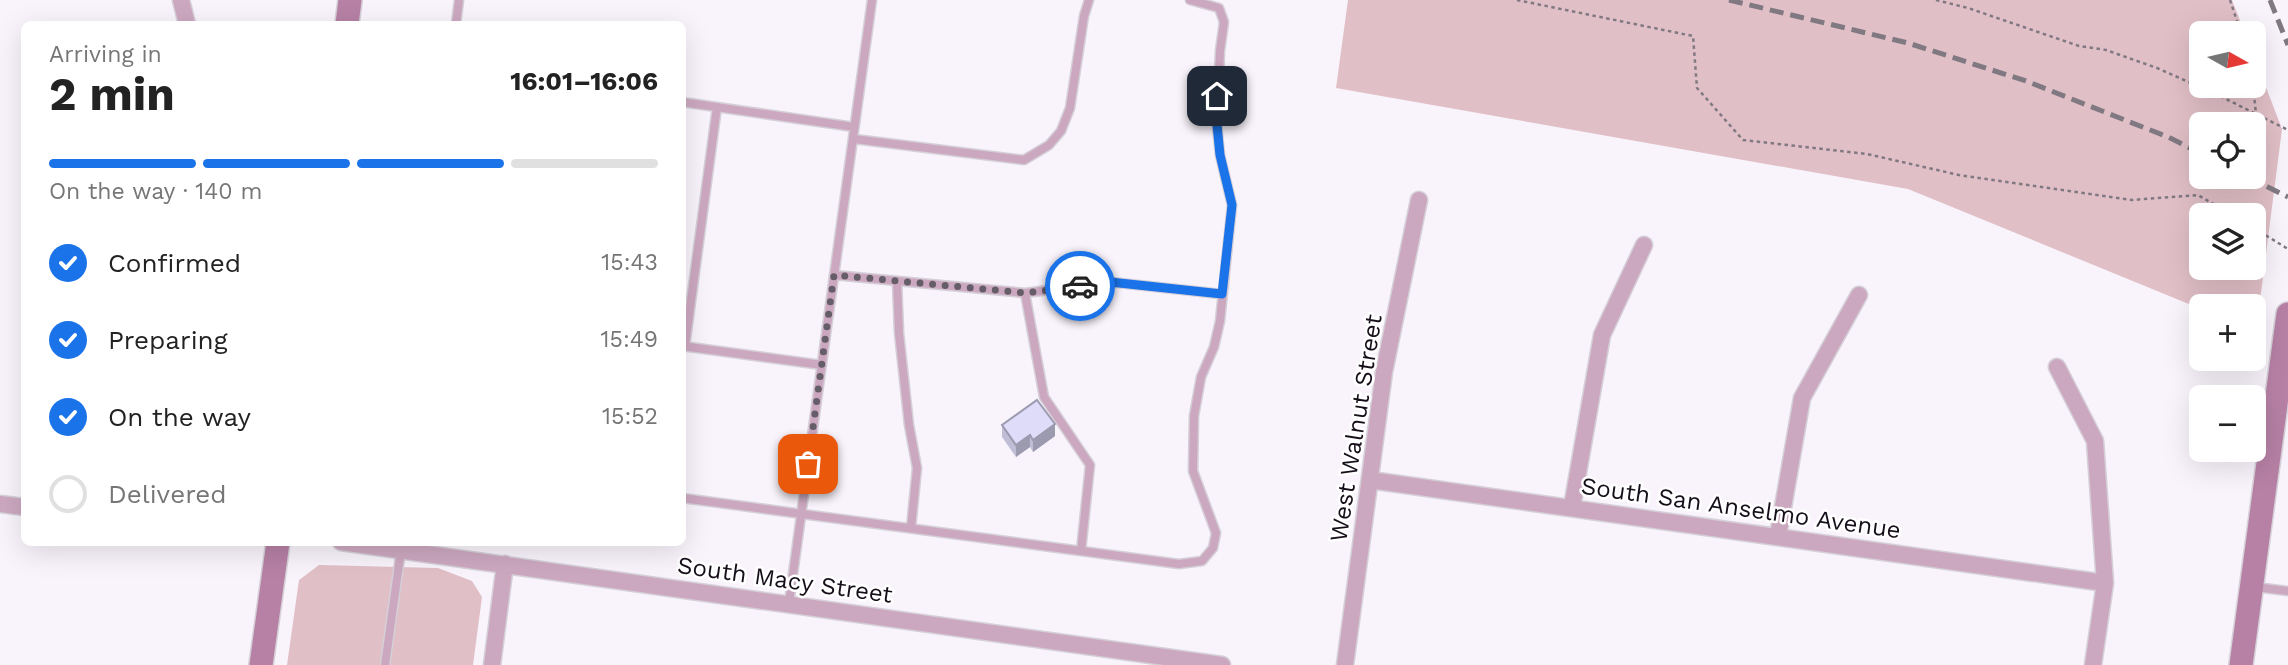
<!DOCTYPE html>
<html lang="en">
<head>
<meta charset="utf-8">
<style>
  body { margin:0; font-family:"Work Sans",sans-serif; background:#f2f2f2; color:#222; height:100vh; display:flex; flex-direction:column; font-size:26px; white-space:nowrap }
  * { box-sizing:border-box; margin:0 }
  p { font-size:23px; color:#767676 }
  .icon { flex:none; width:38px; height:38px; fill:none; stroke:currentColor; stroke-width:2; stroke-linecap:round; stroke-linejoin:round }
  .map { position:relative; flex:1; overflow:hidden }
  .side { position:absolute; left:21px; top:21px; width:665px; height:525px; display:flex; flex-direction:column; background:#fff; border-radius:10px; box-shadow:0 7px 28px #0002 }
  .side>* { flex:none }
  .needle { width:46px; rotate:98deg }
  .buttons { position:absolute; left:2189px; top:21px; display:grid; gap:14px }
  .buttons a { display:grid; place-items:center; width:77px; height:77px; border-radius:10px; background:#fff; box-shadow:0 7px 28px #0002; font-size:35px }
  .pin { position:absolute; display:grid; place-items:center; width:60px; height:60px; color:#fff; margin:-30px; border-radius:14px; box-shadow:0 4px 10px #0006 }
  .courier { position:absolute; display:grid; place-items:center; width:70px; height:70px; margin:-35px; border:5px solid #1a73e8; border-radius:50%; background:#fff; color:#222; box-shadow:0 2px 9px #0007 }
  .head em { font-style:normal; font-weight:700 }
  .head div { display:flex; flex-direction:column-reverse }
  .head { display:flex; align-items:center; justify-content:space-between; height:119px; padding:0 28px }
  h1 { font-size:46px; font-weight:700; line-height:52px }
  .bar { display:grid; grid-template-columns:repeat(4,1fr); gap:10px 7px; align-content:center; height:84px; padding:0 28px }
  .bar i { height:9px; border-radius:5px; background:#e0e0e0 }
  .bar .active { background:#1a73e8 }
  .bar p { grid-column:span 4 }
  ol { padding:0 28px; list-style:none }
  li { display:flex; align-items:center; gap:21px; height:77px }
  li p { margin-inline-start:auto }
  li .icon { padding:7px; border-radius:50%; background:#1a73e8; color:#fff; stroke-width:4 }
  li:last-child { color:#767676 }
  li i { width:38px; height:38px; border:4px solid #e0e0e0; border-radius:50% }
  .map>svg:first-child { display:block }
  .green { fill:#e1bfc7; fill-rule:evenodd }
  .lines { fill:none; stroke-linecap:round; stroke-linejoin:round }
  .lane-casing { stroke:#d5cfd7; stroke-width:11 }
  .street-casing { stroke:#d5cfd7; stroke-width:19 }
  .secondary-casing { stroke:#d5cfd7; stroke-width:26 }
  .path { stroke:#807982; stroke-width:2.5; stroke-dasharray:3.5 3.5; stroke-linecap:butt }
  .lane { stroke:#cca8c0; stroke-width:8 }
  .street { stroke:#cca8c0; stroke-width:16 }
  .secondary { stroke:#b681a5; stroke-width:23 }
  .rail { stroke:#807982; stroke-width:5; stroke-dasharray:14 7; stroke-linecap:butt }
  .wall { fill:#c0bdd7 }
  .shaded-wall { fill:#9c9aaf }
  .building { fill:#dfdcfa; stroke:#9c9aaf; stroke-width:2 }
  .done { stroke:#655e68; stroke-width:7; stroke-dasharray:0 12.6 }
  .route { stroke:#1a73e8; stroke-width:9 }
  .labels { text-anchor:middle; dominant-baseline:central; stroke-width:5; stroke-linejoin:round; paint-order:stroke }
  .street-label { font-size:24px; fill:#160e19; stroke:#fff }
</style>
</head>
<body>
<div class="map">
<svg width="2288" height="665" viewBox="0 0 2288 665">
  <rect width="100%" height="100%" fill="#f9f4fb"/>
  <path class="green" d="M1348,0H2232L2245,33H2202V86H2254V56L2282,129L2256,332L2254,306H2202L2201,309L1908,189L1336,88ZM2202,124H2254V177H2202ZM2202,215H2254V268H2202Z
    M319,565L438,568L472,581L482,597L473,665H287L299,580Z"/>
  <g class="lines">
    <defs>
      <path id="lane" d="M456,24L459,0
        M682,102L854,127
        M854,139L1024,160L1049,145L1061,131L1070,108L1084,16L1089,0
        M834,275L1025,293L1110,282L1221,294
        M897,282L899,333L909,425L917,468L911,528
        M1025,293L1044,397L1090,465L1081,551
        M682,346L822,365
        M685,346L717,107
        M682,498L1179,564L1202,561L1213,548L1216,533L1193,471L1194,416L1201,377L1214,347L1220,321L1232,205L1220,155L1217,125L1220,51L1224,22L1219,8L1190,0
        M2255,587L2288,591
        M789,603L872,0
        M385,665L401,550"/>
      <path id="street" d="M181,0L187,24
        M2057,367L2095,441L2105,583L2093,665
        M1370,480L2105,583
        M0,504L24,507
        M1572,507L1602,335L1644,245
        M1778,536L1802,398L1859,295
        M341,542L1222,665
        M492,665L505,564
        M1345,665L1384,372L1419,200"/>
      <path id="secondary" d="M347,24L350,0
        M261,665L278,542
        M2241,665L2288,314"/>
    </defs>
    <use href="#lane" class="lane-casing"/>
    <use href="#street" class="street-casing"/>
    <use href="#secondary" class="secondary-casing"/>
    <path class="path" d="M1517,0L1693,36L1697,88L1743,140L1867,154L1959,175L2132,200L2198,195L2232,215
      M1936,0L1968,8L2079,46L2106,50L2157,68L2220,96L2288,130
      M2230,0L2241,33
      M2253,86L2256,114
      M2254,228L2288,249"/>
    <use href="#lane" class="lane"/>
    <use href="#street" class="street"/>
    <use href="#secondary" class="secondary"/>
    <path class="rail" d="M1729,0L1908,43L2026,81L2168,137L2202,154
      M2270,0L2288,45
      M2248,177L2288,197"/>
  </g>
  <path class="wall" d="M1002,425L1055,436L1033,452L1030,447L1016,457L1002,437Z"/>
  <path class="shaded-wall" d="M1055,424V436L1033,452V440Z
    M1030,435V447L1016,457V445Z"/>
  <path class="building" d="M1037,400L1055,424L1033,440L1030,435L1016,445L1002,425Z"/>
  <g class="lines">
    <path class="done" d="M808,464L834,275L1026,293L1080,286"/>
    <path class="route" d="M1080,286L1110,282L1222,294L1232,205L1220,155L1217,125V96"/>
  </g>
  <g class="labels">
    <g class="street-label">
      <text transform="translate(1356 428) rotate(-81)">West Walnut Street</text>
      <text transform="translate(1741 508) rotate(8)">South San Anselmo Avenue</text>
      <text transform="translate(785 580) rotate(8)">South Macy Street</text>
    </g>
  </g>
</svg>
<div class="buttons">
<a><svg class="needle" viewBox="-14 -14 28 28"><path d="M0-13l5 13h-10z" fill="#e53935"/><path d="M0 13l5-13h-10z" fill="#767676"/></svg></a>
<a><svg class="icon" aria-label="locate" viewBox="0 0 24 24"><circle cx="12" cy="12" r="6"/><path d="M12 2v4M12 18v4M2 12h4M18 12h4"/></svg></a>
<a><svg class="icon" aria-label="layers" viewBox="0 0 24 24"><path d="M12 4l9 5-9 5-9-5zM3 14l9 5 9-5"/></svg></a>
<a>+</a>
<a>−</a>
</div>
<div class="pin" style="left:808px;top:464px;background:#ea580c"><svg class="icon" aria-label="bag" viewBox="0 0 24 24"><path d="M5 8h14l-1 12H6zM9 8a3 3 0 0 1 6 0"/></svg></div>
<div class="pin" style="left:1217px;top:96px;background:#1f2937"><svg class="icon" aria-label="home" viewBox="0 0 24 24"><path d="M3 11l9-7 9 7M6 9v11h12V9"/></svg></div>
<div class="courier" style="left:1080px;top:286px"><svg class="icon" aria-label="car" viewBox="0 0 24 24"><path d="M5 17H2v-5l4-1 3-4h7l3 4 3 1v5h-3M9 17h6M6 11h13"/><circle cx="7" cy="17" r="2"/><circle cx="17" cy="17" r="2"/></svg></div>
<section class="side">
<div class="head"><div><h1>2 min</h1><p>Arriving in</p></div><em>16:01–16:06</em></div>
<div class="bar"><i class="active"></i><i class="active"></i><i class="active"></i><i></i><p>On the way · 140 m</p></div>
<ol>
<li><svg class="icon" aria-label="check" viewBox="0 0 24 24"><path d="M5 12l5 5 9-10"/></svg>Confirmed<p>15:43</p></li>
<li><svg class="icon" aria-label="check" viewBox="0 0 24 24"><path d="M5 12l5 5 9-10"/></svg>Preparing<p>15:49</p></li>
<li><svg class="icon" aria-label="check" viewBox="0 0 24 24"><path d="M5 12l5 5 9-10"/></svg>On the way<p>15:52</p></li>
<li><i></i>Delivered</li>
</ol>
</section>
</div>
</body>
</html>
